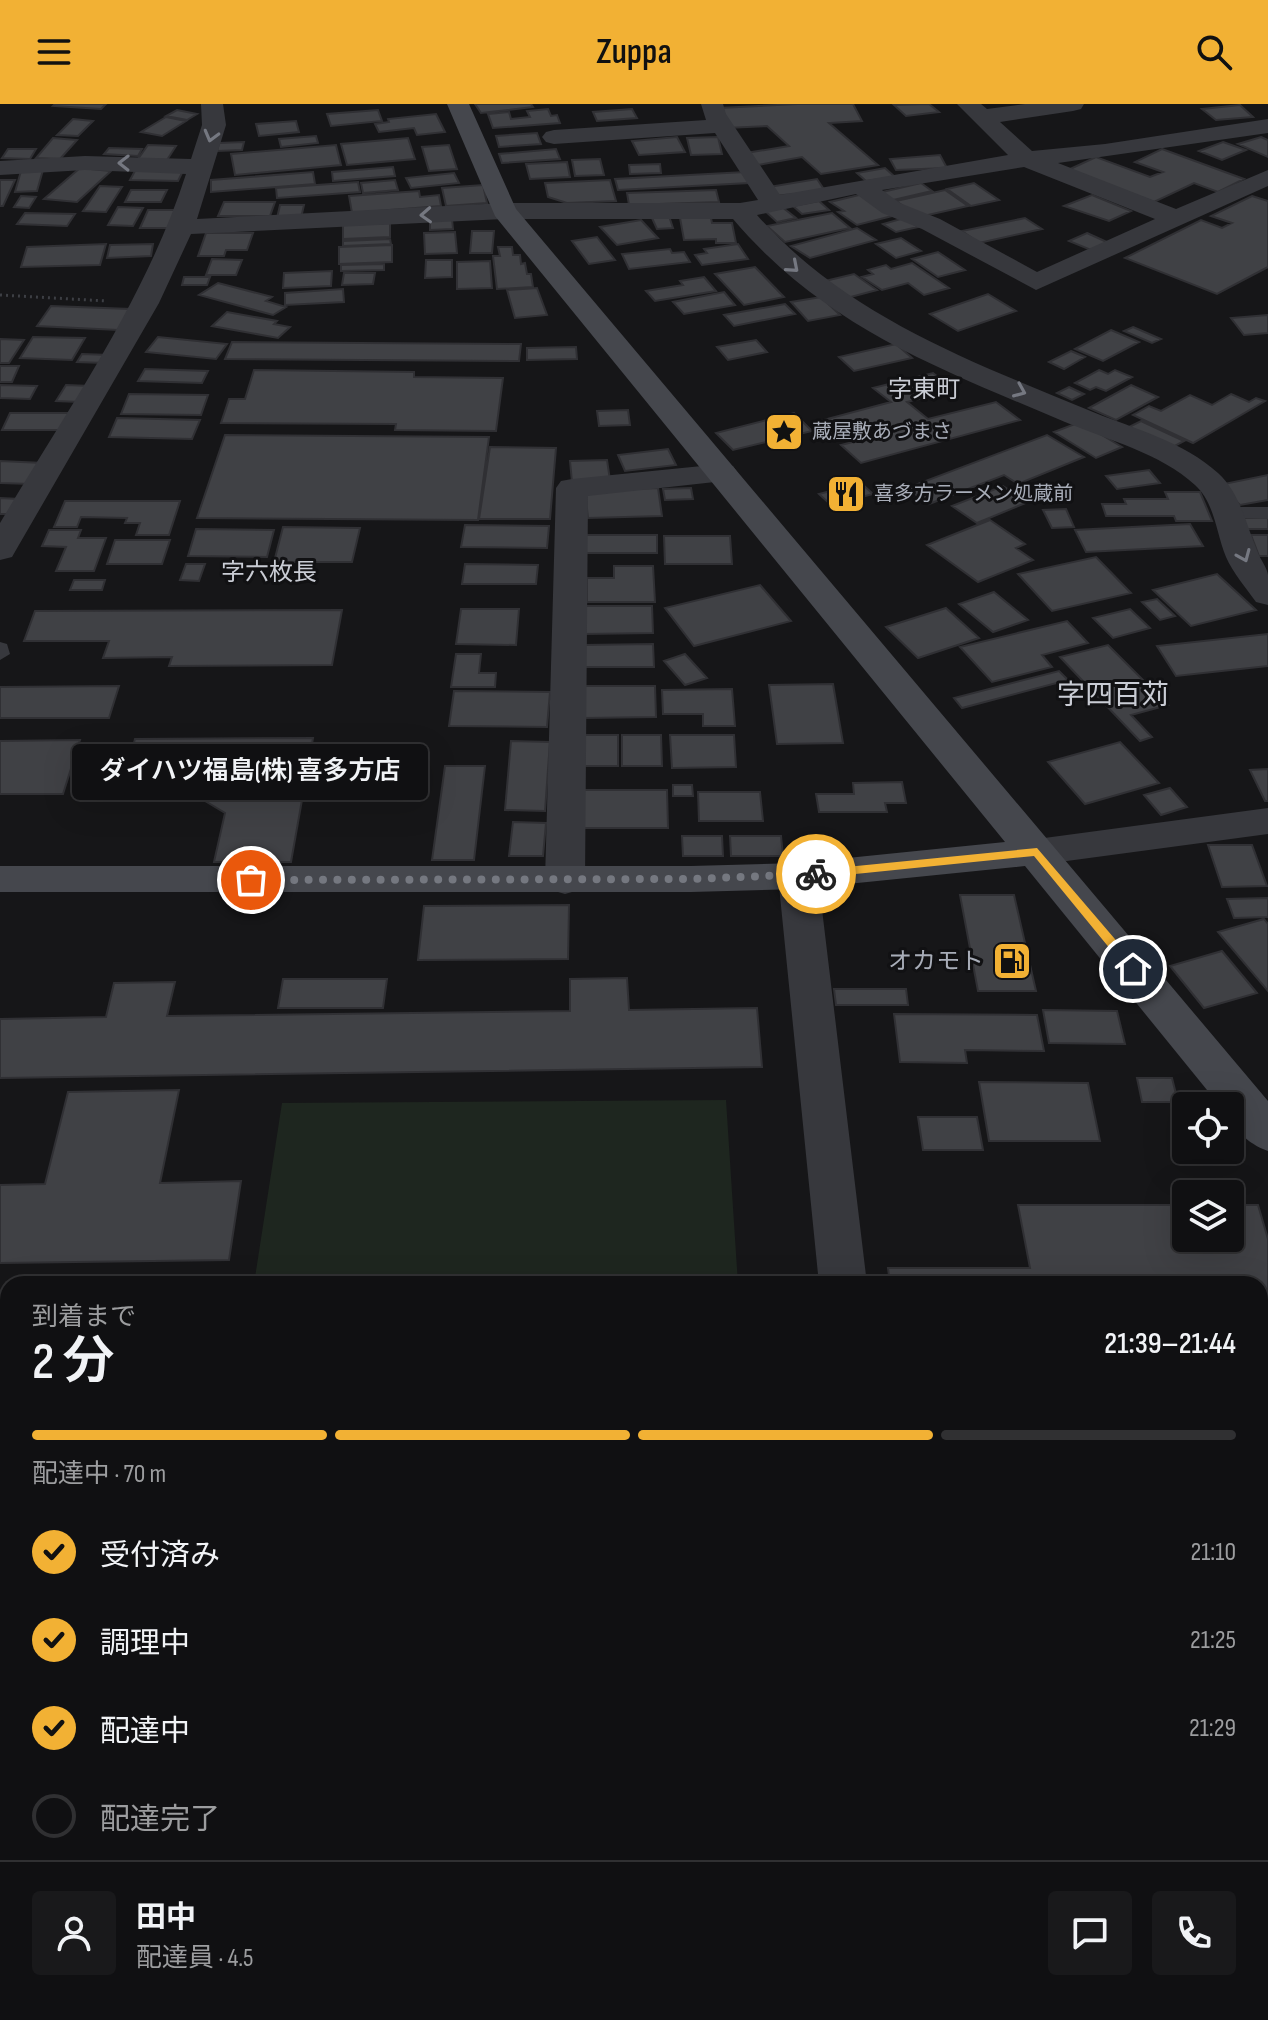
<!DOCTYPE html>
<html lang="ja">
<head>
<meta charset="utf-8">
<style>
  body { margin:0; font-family:"Sofia Sans Condensed","Noto Sans JP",sans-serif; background:#19191b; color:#f1f3f6; height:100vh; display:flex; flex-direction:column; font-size:30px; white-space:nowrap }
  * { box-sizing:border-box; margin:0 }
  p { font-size:26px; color:#9c9d9f }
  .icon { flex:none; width:44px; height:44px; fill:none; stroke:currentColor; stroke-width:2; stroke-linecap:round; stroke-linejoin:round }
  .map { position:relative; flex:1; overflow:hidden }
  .details { position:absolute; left:0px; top:1172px; width:1268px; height:744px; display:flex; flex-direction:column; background:#101012; border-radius:24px 24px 0 0; box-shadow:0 8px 32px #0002,0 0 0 2px #303032 }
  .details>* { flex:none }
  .fabs { position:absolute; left:1172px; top:988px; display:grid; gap:16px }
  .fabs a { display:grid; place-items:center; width:72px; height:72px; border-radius:8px; background:#101012; box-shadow:0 8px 32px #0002,0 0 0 2px #303032; font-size:40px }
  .pin { position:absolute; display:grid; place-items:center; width:68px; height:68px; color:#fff; margin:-34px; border:4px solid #fff; border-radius:50%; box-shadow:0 2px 8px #0007 }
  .courier { position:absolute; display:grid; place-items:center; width:80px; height:80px; margin:-40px; border:6px solid #f2b134; border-radius:50%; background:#fff; color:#222; box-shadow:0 2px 10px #0007 }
  .bubble { position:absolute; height:56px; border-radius:8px; background:#101012; box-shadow:0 8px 32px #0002,0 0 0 2px #303032; font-size:26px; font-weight:600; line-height:56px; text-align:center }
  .head em { font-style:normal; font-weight:600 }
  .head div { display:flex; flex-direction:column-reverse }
  .head { display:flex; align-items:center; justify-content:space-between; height:136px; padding:0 32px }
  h1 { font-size:52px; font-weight:600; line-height:60px }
  .bar { display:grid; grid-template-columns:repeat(4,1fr); gap:12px 8px; align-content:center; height:96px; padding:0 32px }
  .bar i { height:10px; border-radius:6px; background:#303032 }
  .bar .current { background:#f2b134 }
  .bar p { grid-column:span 4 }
  .line { display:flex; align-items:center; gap:20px; padding:0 32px; border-top:2px solid #303032 }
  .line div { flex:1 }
  .round { display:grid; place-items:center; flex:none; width:84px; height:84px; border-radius:8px; background:#19191b }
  ol { padding:0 32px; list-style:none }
  li { display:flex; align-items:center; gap:24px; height:88px }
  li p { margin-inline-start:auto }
  li .icon { padding:8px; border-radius:50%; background:#f2b134; color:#111; stroke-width:4 }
  li:last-child { color:#9c9d9f }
  li i { width:44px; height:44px; border:4px solid #303032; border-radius:50% }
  header { display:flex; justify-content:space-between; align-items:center; height:104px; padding:0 32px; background:#f2b134; color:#111; font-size:36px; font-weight:600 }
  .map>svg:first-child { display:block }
  .green { fill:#1e261f }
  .building { fill:#404145; stroke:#303034; stroke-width:2 }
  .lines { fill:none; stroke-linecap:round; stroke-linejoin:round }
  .path { stroke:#3d3f44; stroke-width:3; stroke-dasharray:2 4; stroke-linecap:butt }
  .lane { fill:#37383d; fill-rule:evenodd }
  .street { fill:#37383d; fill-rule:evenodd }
  .secondary { fill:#45474d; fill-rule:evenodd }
  .oneway { stroke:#757881 }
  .route { fill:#f2b134 }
  .done { stroke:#757880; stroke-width:8; stroke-dasharray:0 14.4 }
  .labels { text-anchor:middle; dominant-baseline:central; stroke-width:6; stroke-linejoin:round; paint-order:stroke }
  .far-poi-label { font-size:20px; fill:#a8adb8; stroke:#111113; text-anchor:start }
  .far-quarter-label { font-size:24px; fill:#c9ccd4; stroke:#111113 }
  .poi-label { font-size:24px; fill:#a8adb8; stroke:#111113; text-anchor:end }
  .quarter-label { font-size:28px; fill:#c9ccd4; stroke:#111113 }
</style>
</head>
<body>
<header><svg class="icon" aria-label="menu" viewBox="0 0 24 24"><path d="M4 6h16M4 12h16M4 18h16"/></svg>Zuppa<svg class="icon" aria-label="search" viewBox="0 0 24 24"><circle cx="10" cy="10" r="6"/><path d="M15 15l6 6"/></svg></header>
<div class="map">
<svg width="1268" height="1916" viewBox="0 0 1268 1916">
  <rect width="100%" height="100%" fill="#161618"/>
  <path class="green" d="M726,996L738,1180H254L282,999Z
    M0,1835H8V1908H56L54,1916H0Z
    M410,1908H759V1916H140V1912Z"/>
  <path class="building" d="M55,0H106L101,5L53,2Z
    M475,0H531L533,3L481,9Z
    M797,0H853L862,17L829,19L878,61L821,70L802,53L758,61L746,49L789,42L767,22L726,24L719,4Z
    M929,0L939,8L906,12L894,1Z
    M1240,1L1253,13L1216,16L1202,5Z
    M548,5L551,12L557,11L560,19L493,24L488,10L509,8L511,15L530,13L527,7Z
    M632,5L637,14L597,17L593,8Z
    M177,6L197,10L187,16L166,12Z
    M378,6L382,17L331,22L327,10Z
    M436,10L445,28L417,31L414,24L379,28L375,20L389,18L388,15Z
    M166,13L186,17L162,32L141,28Z
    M73,15L93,17L78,32L57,31Z
    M296,17L299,28L259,32L256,20Z
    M537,29L541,40L499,43L496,32Z
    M316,32L318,39L281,43L279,35Z
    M677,33L685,48L639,51L632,37Z
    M718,33L722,50L691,51L687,34Z
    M1261,33L1268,36V53L1238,40Z
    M53,34L77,36L60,55L36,54Z
    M408,34L415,55L347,61L341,40Z
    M244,38L242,46L217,47L219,39Z
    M1223,38L1246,46L1222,56L1199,47Z
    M148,41L176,42L167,56L138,55Z
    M336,41L341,61L235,71L231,50Z
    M449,41L457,65L429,67L422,43Z
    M109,44L142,45L138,52L104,50Z
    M8,45H36L30,55L2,54Z
    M556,45L560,55L502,59L499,50Z
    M1162,45L1244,75L1218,88L1194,79L1154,98L1068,66L1096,53L1150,73L1163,68L1135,58Z
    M940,51L947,64L896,66L890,55Z
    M600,55L604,71L575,72L572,56Z
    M567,58L570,73L530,75L526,60Z
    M660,60L661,69L630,70L629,61Z
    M393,63L395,72L333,77L332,68Z
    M80,64L111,67L77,98L44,95Z
    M885,64L895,73L866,77L857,69Z
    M136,65L183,67L178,77L130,76Z
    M43,66L37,87L15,88L21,67Z
    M313,68L315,80L211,88V76Z
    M745,68L749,79L618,86L615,75Z
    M454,69L459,79L411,84L406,74Z
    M817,75L825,87L774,92L769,83Z
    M0,76H15L3,102H0Z
    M395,76L398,86L363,89L361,79Z
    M610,76L616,97L567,99L548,93L545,79Z
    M358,78L360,88L277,94L276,84Z
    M921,79L932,87L889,97L878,89Z
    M974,79L999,96L971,102L947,85Z
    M483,81L487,99L446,102L442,84Z
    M100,82L122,83L106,108L83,107Z
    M131,86H167L161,98H125Z
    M716,86L719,98L629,101L627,89Z
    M945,86L968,102L919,113L896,97Z
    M419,87L420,93L439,91L441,102L352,109L349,92Z
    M863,90L896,111L857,121L838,108L844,107L830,98Z
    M1092,91L1131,107L1109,117L1064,102Z
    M21,92L36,93L29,104L14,103Z
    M1252,92L1268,97V163L1217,190L1125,154L1201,116L1222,124L1232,119L1211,112Z
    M819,97L829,106L802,110L793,102Z
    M224,98H275L270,112H218Z
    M280,101H304L301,114H277Z
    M118,103L143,104L133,122L108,121Z
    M782,103L796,114L777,118L764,106Z
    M148,106H184L177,124H140Z
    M25,109L75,110L67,122L17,120Z
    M832,109L850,124L785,138L767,122Z
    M669,112L673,124L657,125L652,114Z
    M680,114H711L712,119H732L736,139H716V135L684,136Z
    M904,114L918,123L896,128L883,120Z
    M1025,114L1042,125L979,139L962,127Z
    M452,115L453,125L430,126V116Z
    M641,116L658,134L617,141L600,123Z
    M390,119V133L343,135V121Z
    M857,124L876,136L810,154L791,142Z
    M472,127H494L492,149H470Z
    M455,128L457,149L425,150L424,129Z
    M206,129H253L247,146H226L224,152H198Z
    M1087,129L1109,139L1091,146L1069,137Z
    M597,133L615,156L589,160L572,137Z
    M901,134L921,147L896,154L876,140Z
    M390,135L391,140L343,142V137Z
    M106,140L100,161L21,163L27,143Z
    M153,140L151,152L107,154L110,141Z
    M738,140L748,155L702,161L695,151L707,149L704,145Z
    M392,141V158L339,160V143Z
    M498,143H512L513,151H520L521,160L525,159L527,170H531L533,183L497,185L493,152H500Z
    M670,145L672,149L684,148L690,158L629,165L622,150Z
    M938,148L965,166L938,173L912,155Z
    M212,155L242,156L236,171H206Z
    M426,156H452V173L425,174Z
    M490,157L492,184L457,185V158Z
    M912,159L949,184L924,191L908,179L882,186L862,173L873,170L868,166L886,161L891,165Z
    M384,160V166L341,167V161Z
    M755,163L784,193L744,201L715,170Z
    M332,167L331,182L283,184L284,169Z
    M344,169H375L373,180L342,181Z
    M854,170L877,186L847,194L825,177Z
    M184,173H210L207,181H182Z
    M704,173L716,187L655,197L646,187L683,181L680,177Z
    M218,179L272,193L266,197L286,203L273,211L199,191Z
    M537,184L547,211L515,214L507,186Z
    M343,185L344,198L285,201V189Z
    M724,188L735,201L684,210L673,198Z
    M988,190L1016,207L958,227L930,210Z
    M821,193L840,211L808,217L791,198Z
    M785,200L795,210L734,222L724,211Z
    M51,202L130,205L118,226L37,222Z
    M227,208L277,217L274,220L290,223L278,234L212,222Z
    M1268,211V229L1244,231L1231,214Z
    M1133,223L1161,235L1152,239L1124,227Z
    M1111,226L1139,238L1103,257L1075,245Z
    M33,233L85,234L72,256L20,254Z
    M158,233L227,240L216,255L146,248Z
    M0,235L24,236L9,259H0Z
    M756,236L767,248L728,256L717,243Z
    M232,238L521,240L519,257L225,255Z
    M896,240L912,254L854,267L839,253Z
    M576,243L577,255L527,256V244Z
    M1071,247L1085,253L1064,265L1049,258Z
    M82,250L109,251L104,259L77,258Z
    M0,262H19L12,278H0Z
    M145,265L208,267L202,279L138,277Z
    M254,266L414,268V273L503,274L496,327L395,326L396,320L221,319L229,295H245Z
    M1099,266L1108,270L1115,266L1132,273L1106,287L1096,283L1090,286L1075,279Z
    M933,269L954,286L907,298L928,315L996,298L1020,316L861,359L841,341L888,329L879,321L832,333L816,318L891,298L873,284Z
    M0,281L37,282L30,295L0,294Z
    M66,281L90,282L80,298L56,297Z
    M1131,281L1158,293L1116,316L1089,304Z
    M1069,283L1084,290L1072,296L1057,289Z
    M129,290L208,291L201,311L121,310Z
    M1231,290L1249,298L1256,294L1265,297L1193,339L1133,311L1149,302L1161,307L1190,291L1212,301Z
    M628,306L630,321L599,322L597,307Z
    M10,309H70L63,326H2Z
    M794,309L812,327L733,346L716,329Z
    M117,314L200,316L192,335L109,333Z
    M1141,317L1184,337L1173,343L1129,323Z
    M1080,318L1122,343L1096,354L1054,328Z
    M225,331L489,333L478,416L197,414Z
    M1047,331L1084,353L1018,380L1004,371L929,400L907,384Z
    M490,343L556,344L550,415H479Z
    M668,345L676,361L625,367L618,351Z
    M607,356L610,376L572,378L570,357Z
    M0,357L43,359L31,380L0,379Z
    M1149,366L1160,379L1117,385L1106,372Z
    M1268,371V396L1240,401L1219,381Z
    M861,379L873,390L831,401L819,390Z
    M1003,382L1028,398L977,419L952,402Z
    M658,384L662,412L588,414L585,387Z
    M691,384L693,395L665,396L663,385Z
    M1165,388H1200L1212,417H1176L1174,412H1106L1102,400H1126L1124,395H1168Z
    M0,394L19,395L10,410H0Z
    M65,397H180L169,431H136L140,419H125L127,414L81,413L77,423H54Z
    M1066,405L1074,423L1052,424L1043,406Z
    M1242,414H1268V425H1246Z
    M990,416L1025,440L1016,444L1033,456L978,478L927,441Z
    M1190,420L1203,442L1086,448L1075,426Z
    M465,421L549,422L547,444L461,443Z
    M283,423L360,424L352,458H274Z
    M196,425L274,426L267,453L188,452Z
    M49,426H81L78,434H106L94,467H56L66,443L42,442Z
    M583,431H657V449H582Z
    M1251,431H1268V452H1259Z
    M664,432H730L732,460H665Z
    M115,436H170L162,460H107Z
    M1096,453L1131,489L1052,507L1018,470Z
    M186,460H205L199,477L180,476Z
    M465,460L538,461L536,480H462Z
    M614,462H653L655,498H587V474H614Z
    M1217,470L1256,506L1191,522L1153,486Z
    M74,476H105L102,486H70Z
    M760,481L791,517L694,542L665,504Z
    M994,488L1028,516L993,528L959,500Z
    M1157,495L1175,512L1160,516L1142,498Z
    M585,502H652L653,529L584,530Z
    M946,504L979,534L918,554L886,523Z
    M461,505H519L516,541L456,540Z
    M1130,505L1150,524L1113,534L1093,514Z
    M342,506L332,561L169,562L172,553L103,554L109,537H24L35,507Z
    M1067,517L1088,539L1042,551L1052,563L992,578L960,543Z
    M1268,530V562L1176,572L1157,542Z
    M653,540L654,563H584V541Z
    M1108,541L1168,601L1131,611L1152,633L1140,637L1060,553Z
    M456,550H481L479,569H496L495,583H451Z
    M685,550L707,574L685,581L664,557Z
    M1059,567L1068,576L962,604L954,594Z
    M833,580L843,639L777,640L769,581Z
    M119,582L109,614H0V583Z
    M584,582H655L656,613L584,614Z
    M732,585L735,622H703V610H663L662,586Z
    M454,587L550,588L547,623L449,622Z
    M582,631H618V662H582Z
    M622,631H661L662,662H622Z
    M670,631H734L736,663L672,664Z
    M313,634L291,758H214L225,709L200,694H118L135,635Z
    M80,636L63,690H0V637Z
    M511,637L550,638L545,707L505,706Z
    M1120,638L1159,679L1085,700L1048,658Z
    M445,662H485L474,756H432Z
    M1268,665V697H1265L1250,666Z
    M902,678L906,699H885L887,708H819L816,690H854L853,679Z
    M673,681H692L693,692H673Z
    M1170,684L1187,703L1161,711L1144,691Z
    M581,686H667L668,724H581Z
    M698,688H760L763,717H699Z
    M513,718L546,719L543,752H509Z
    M682,732H722L723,752H683Z
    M730,732H781L783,752H731Z
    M1208,741H1252L1267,782L1222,783Z
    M960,791H1014L1036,887H978Z
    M1268,794V813L1234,814L1227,795Z
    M569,801L568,855L418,856L424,802Z
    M1264,815L1268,820V887L1218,828Z
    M1222,847L1257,889L1204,904L1170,862Z
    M627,874L629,906L757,904L762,963L0,974V915L106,913L114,879L175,878L167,912L570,907V875Z
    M283,875H387L383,904H278Z
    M834,885H906L908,901H836Z
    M1043,906L1117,907L1125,940L1049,939Z
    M894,910L1037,911L1044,947L965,946L967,959L900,958Z
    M1137,974H1172L1178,998H1142Z
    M979,978L1088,979L1100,1037H989Z
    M179,986L160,1079L241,1077L229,1156L0,1159V1081L45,1080L68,988Z
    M918,1013H977L983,1046H923Z
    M1018,1101H1186V1134H1230V1101H1258L1268,1135V1916H1070L1068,1908H1260V1180H890L888,1164H1030Z
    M0,1222H8V1440H0Z
    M0,1481H8V1820H0Z"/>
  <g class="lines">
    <path class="path" d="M0,191L107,197"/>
    <path class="lane" d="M1227,403H1268V415L1220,413L1218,409L1220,405Z
      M0,538L7,540L10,550L0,556Z
      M996,1908H1034L1035,1916H997Z"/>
    <path class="street" d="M201,0H223L226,21L197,115L504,99H740L758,96L715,29L554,40L546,38L542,33L546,28L554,26L706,16L701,0H723L726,10L780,91L1008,51L957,0H981L987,5L1025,0H1084L1081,5L1073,7L1000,18L1032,47L1105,40L1268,15V29L1058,59L1176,105L1268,66V82L1036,186L922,125L882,109L856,90L757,111C846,212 972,258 1093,308C1135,325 1184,338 1218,369C1241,390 1246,421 1258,449C1261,456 1267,464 1268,471C1268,480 1268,492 1268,501L1256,498C1246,484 1233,469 1226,453C1216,429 1215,399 1195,381C1160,349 1108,336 1065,318C938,264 825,223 733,115H504L191,130L159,199L16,446L12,453L0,456V419C67,306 146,195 186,70L85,66L0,71V57L85,52L191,55L202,21ZM1024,63L1155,115L1037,168L940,115L900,99L882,86Z
      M722,360L733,362L738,369L733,376L588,392L585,776L579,786L565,790L551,786L545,776L556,384L561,377L572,375Z
      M1268,704V730L1037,761L1023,757L1017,748L1023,739L1037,735Z
      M798,759L812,762L818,772L867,1180H819L778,772L784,762Z
      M891,1908H955L957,1916H891Z"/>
    <path class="secondary" d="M447,0H469L516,105L1268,997V1047C1248,1040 1230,1024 1230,1002H1220L1025,762L798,785L691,788H0V762H691L798,759L1005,738L495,112Z"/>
  </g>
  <defs><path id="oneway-chevron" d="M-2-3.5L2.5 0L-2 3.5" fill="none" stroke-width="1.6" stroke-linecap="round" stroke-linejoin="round" transform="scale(2)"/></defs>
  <g class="oneway">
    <use href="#oneway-chevron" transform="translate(211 32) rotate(105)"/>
    <use href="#oneway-chevron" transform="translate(124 59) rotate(-179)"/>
    <use href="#oneway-chevron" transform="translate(426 111) rotate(177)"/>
    <use href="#oneway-chevron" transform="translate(793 163) rotate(41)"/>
    <use href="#oneway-chevron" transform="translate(1020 287) rotate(23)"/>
    <use href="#oneway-chevron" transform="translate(1244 452) rotate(67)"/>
  </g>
  <path class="route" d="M1037,744L1138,862V868H1129L1034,752L816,774L810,770L816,766Z"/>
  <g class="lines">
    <path class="done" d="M251,776L691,775L816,770"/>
  </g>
  <defs>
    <symbol id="sight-square" viewBox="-11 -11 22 22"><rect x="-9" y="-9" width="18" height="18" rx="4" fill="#f2b134" stroke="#111113"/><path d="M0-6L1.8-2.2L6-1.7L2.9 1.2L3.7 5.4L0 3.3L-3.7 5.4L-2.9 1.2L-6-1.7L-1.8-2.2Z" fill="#111"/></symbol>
    <symbol id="restaurant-square" viewBox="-11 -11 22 22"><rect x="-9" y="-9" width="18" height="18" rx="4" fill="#f2b134" stroke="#111113"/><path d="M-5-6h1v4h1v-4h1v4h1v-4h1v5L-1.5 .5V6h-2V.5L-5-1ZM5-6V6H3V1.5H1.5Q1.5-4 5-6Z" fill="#111"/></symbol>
    <symbol id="fuel-square" viewBox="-11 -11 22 22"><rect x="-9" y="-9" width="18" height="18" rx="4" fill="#f2b134" stroke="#111113"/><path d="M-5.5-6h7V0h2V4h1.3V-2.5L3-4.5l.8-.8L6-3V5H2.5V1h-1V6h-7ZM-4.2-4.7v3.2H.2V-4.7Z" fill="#111"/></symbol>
  </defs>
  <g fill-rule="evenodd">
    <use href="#sight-square" x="762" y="306" width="44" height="44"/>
    <use href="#restaurant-square" x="824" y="368" width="44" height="44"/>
    <use href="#fuel-square" x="990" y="835" width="44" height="44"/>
  </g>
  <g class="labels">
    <g class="far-poi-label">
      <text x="812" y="328">蔵屋敷あづまさ</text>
      <text x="874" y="390">喜多方ラーメン処蔵前</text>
    </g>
    <g class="far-quarter-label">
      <text x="924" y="285">字東町</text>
      <text x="269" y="468">字六枚長</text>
    </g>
    <g class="poi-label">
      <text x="984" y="857">オカモト</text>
    </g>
    <g class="quarter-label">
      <text x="1113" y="591">字四百苅</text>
    </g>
  </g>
</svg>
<div class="fabs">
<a><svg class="icon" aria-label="locate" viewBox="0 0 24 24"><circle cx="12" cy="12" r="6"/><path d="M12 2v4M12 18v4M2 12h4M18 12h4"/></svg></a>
<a><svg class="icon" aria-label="layers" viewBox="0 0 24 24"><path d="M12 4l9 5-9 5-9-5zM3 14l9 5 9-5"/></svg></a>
</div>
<div class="pin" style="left:251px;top:776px;background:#ea580c"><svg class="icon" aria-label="bag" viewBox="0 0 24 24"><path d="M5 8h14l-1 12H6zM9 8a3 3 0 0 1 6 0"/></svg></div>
<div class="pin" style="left:1133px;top:865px;background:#1f2937"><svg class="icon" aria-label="home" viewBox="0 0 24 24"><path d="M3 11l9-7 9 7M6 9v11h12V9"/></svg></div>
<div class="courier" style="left:816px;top:770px"><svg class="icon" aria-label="bike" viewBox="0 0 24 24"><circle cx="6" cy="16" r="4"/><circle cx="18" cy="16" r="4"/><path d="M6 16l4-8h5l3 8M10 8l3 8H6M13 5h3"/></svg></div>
<div class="bubble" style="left:72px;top:640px;width:356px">ダイハツ福島(株) 喜多方店</div>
<section class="details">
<div class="head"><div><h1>2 分</h1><p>到着まで</p></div><em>21:39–21:44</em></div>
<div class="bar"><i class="current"></i><i class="current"></i><i class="current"></i><i></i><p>配達中 · 70 m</p></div>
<ol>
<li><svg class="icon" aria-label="check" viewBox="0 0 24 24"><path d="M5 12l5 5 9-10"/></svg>受付済み<p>21:10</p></li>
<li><svg class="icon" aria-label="check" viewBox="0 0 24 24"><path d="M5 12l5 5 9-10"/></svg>調理中<p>21:25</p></li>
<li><svg class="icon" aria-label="check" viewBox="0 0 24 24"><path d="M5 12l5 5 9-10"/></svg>配達中<p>21:29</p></li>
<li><i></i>配達完了</li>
</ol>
<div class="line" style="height:144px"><a class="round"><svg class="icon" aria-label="person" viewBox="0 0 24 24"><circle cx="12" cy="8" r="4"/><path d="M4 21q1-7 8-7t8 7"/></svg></a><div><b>田中</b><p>配達員 · 4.5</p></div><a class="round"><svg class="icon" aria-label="chat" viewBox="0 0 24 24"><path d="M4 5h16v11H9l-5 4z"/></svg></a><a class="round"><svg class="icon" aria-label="phone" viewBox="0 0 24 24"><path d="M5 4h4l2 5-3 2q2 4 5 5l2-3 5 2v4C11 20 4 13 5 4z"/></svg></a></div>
</section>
</div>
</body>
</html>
